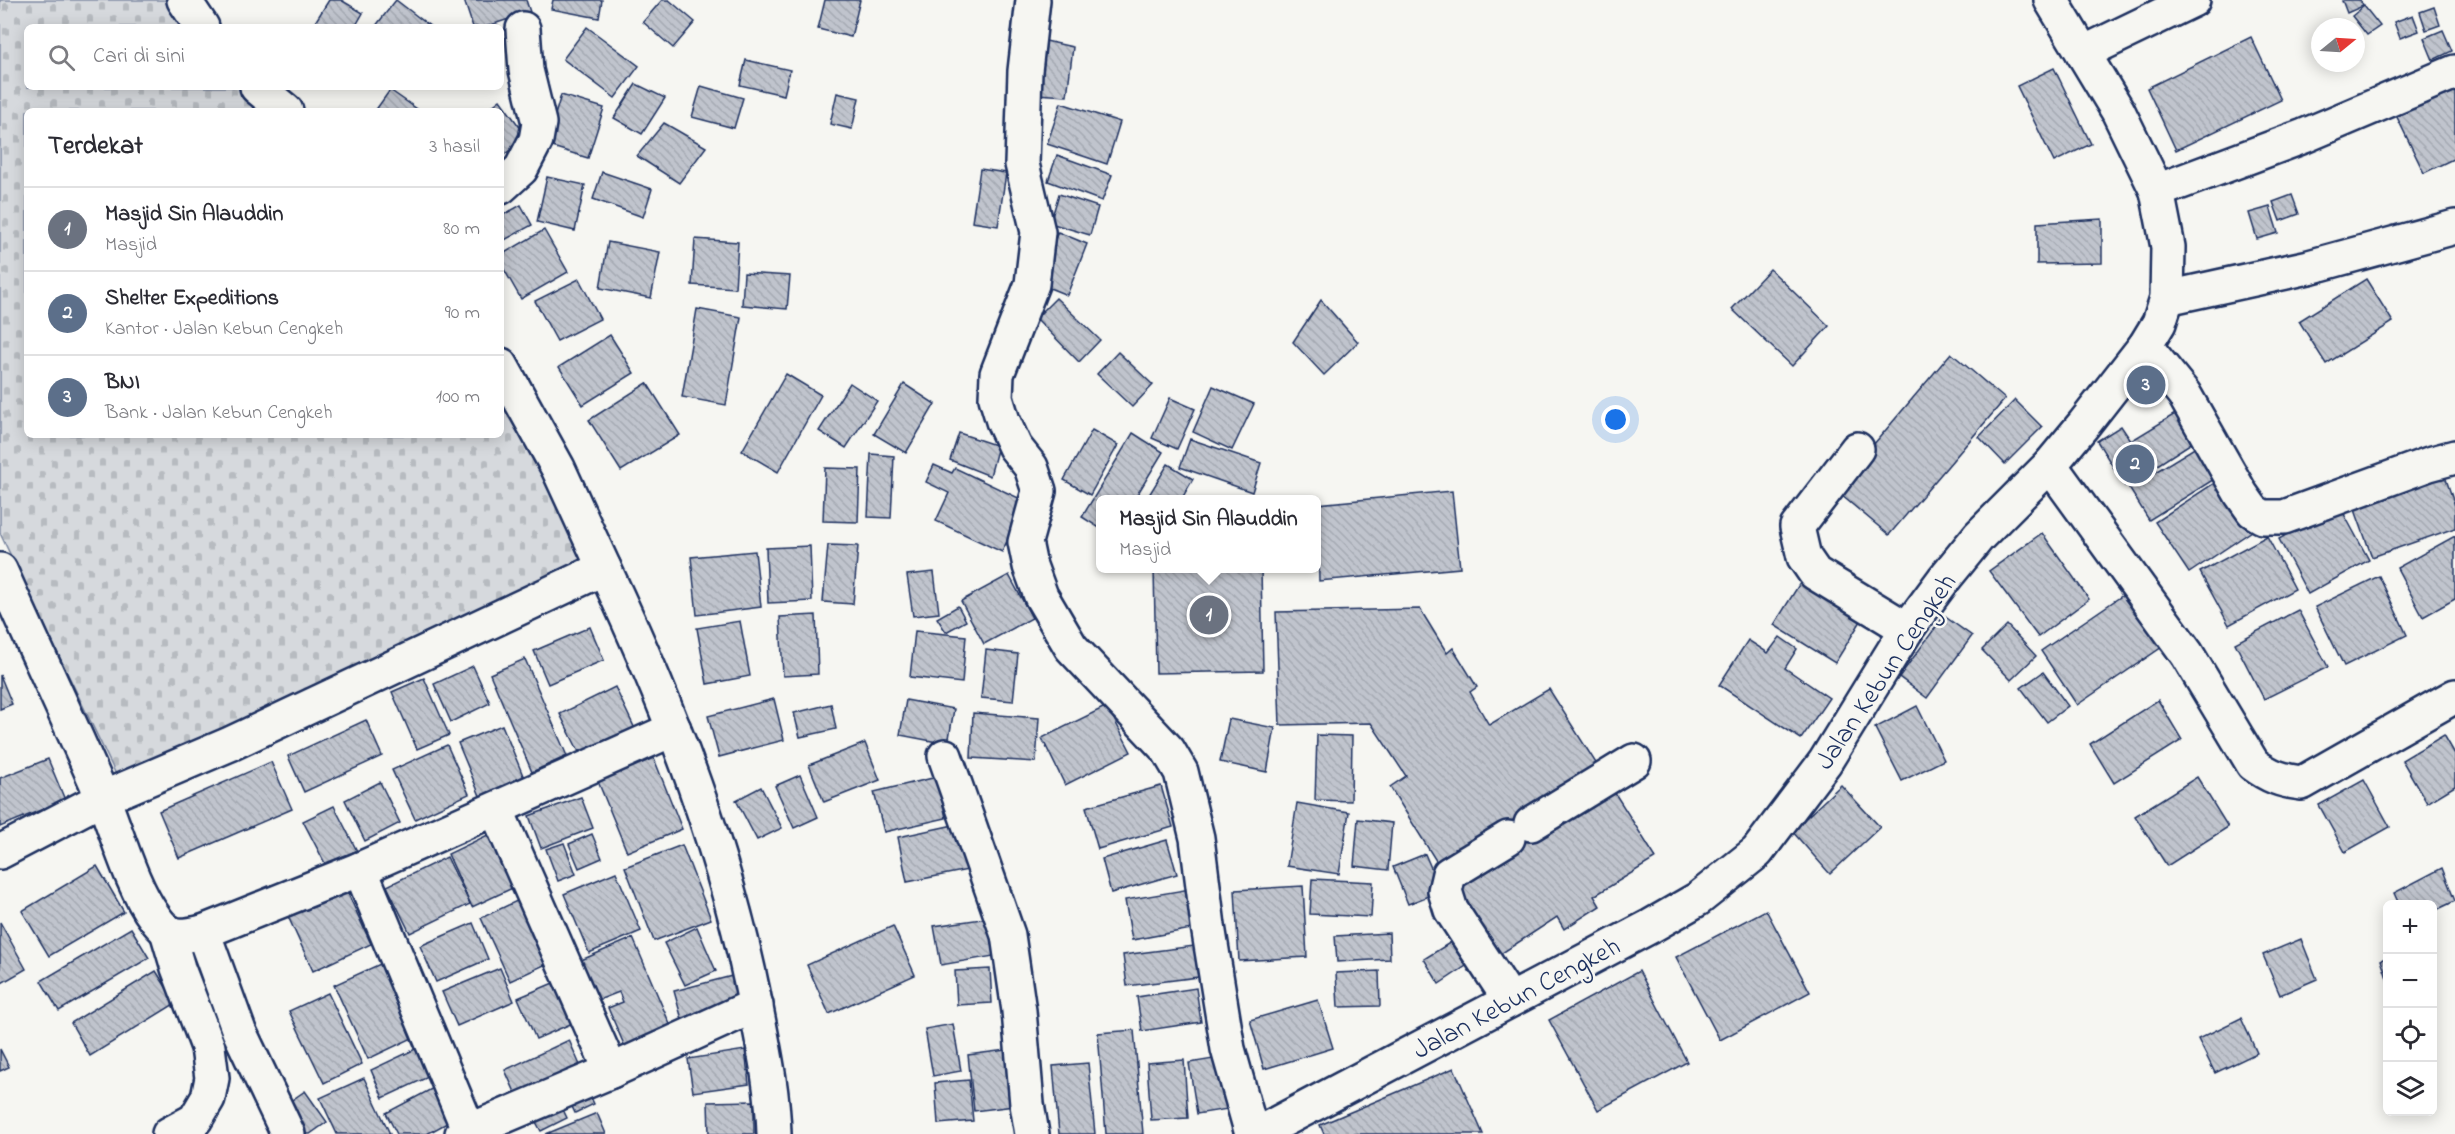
<!DOCTYPE html>
<html lang="id">
<meta charset="utf-8">
<style>
:root{--surface:#fff;--page:#f2f2f3;--text:#2b2b33;--muted:#7c7c81;--line:#e1e1e2;--accent:#db2777}
body{margin:0;font-family:"Indie Flower",sans-serif;background:var(--page);color:var(--text)}
.controls{position:absolute;right:18px;bottom:18px;display:grid;overflow:hidden;border-radius:9px;box-shadow:0 3px 15px #0003}
.controls button{width:54px;height:54px;display:grid;place-items:center;padding:0;border:0;border-bottom:2px solid var(--line);background:var(--surface);color:var(--text);font:30px sans-serif}
.compass{position:absolute;left:2311px;top:18px;width:54px;height:54px;border-radius:50%;background:var(--surface);box-shadow:0 3px 15px #0003;rotate:72deg}
.you{position:absolute;left:1616px;top:420px;width:21px;height:21px;margin:-15px;border:4px solid #fff;border-radius:50%;background:#1a73e8;box-shadow:0 0 0 9px #1a73e833}
.badge{display:grid;place-items:center;width:39px;height:39px;border-radius:50%;background:var(--accent);color:#fff;font-size:20px;font-weight:700}
.pin{position:absolute;translate:-50% -50%;border:3px solid #fff;box-shadow:0 2px 6px #0006}
.popup{position:absolute;left:1096px;top:495px;width:225px;height:78px;box-sizing:border-box;display:grid;place-content:center;border-radius:9px;background:var(--surface);filter:drop-shadow(0 2px 4px #0005);font-size:20px;white-space:nowrap;color:var(--muted)}
.popup b{font-size:22px;color:var(--text)}
.popup::after{content:'';position:absolute;left:50%;top:100%;margin-left:-12px;border:12px solid transparent;border-top-color:var(--surface)}
.list{margin:0;padding:0;list-style:none}
h2{display:flex;justify-content:space-between;align-items:center;height:78px;margin:0;padding:0 24px;font-size:26px}
h2 small{font-size:20px;font-weight:400;color:var(--muted)}
.list li{display:grid;grid-template-columns:39px 1fr auto;gap:18px;align-items:center;box-sizing:border-box;height:84px;padding:0 24px;border-top:2px solid var(--line)}
.list b{display:block;font-size:22px;white-space:nowrap}
.list p{margin:0;font-size:20px;white-space:nowrap;color:var(--muted)}
.list em{font-size:20px;font-style:normal;color:var(--muted)}
.icon{flex:none;width:33px;height:33px;fill:none;stroke:currentColor;stroke-width:2;stroke-linecap:round;stroke-linejoin:round}
.map{position:relative;flex:none;width:2455px;height:1134px;overflow:hidden}
.search{position:absolute;background:var(--surface);box-shadow:0 3px 15px #0003;left:24px;top:24px;width:480px;height:66px;display:flex;align-items:center;gap:15px;box-sizing:border-box;padding:0 21px;border-radius:9px;color:var(--muted);font-size:22px}
.panel{position:absolute;background:var(--surface);box-shadow:0 3px 15px #0003;left:24px;top:108px;width:480px;height:330px;border-radius:9px}
.map>svg:first-child{display:block}
.cemetery{fill:url(#cemetery-stones);stroke:#78849e;stroke-width:1.5}
.building{fill:url(#building-back-hatch);stroke:#1b2f5e;stroke-width:1.5}
.lines{fill:none;stroke-linecap:round;stroke-linejoin:round}
.minor-casing{stroke:#1b2f5e;stroke-width:38}
.minor{stroke:#f6f6f2;stroke-width:33}
.labels{text-anchor:middle;stroke-width:5;stroke-linejoin:round;paint-order:stroke}
.street-label{font-size:27px;fill:#1b2f5e;stroke:#f6f6f2}
</style>
<div class="map">
<svg width="2455" height="1134" viewBox="0 0 2455 1134">
<defs>
<pattern id="cemetery-stones" width="16" height="16" patternUnits="userSpaceOnUse" patternTransform="scale(1.5)"><rect width="16" height="16" fill="#d6d9dd"/><path d="M2 7V4a2 2 0 0 1 4 0v3zM10 15v-3a2 2 0 0 1 4 0v3z" fill="#b7bbc0"/></pattern>
<pattern id="building-back-hatch" width="6" height="6" patternUnits="userSpaceOnUse" patternTransform="scale(1.5)"><rect width="6" height="6" fill="#c0c4cd"/><path d="M-1 5l2 2M0 0l6 6M5-1l2 2" fill="none" stroke="#a4a9b2"/></pattern>
</defs>
<rect width="100%" height="100%" fill="#f6f6f2"/>
<filter id="ink" filterUnits="userSpaceOnUse"><feTurbulence type="fractalNoise" baseFrequency=".0167" numOctaves="2"/><feDisplacementMap in="SourceGraphic" scale="12" xChannelSelector="R" yChannelSelector="G"/><feConvolveMatrix kernelMatrix="1 2 1 2 8 2 1 2 1" color-interpolation-filters="sRGB"/></filter>
<g filter="url(#ink)">
<path class="cemetery" d="M0 0H191L212 27H27V87H266L278 97 305 111H27V435H501V344L545 412 618 557 123 789 0 533Z"/>
<g class="building">
<path d="M329 0H341L363 13 355 27H312Z"/>
<path d="M396 0 431 27H375Z"/>
<path d="M464 0H526L530 12 485 27H473Z"/>
<path d="M553 0H602L599 18 551 9Z"/>
<path d="M662 0H669L695 22 673 48 643 22Z"/>
<path d="M825 0H860L851 37 818 29Z"/>
<path d="M2342 0H2360L2363 6 2347 13Z"/>
<path d="M2364 6 2380 26 2367 35 2352 16Z"/>
<path d="M2434 7 2440 25 2426 30 2420 12Z"/>
<path d="M2413 15 2419 31 2400 38 2394 22Z"/>
<path d="M587 27 639 66 615 98 563 59Z"/>
<path d="M2443 30 2452 51 2433 60 2424 38Z"/>
<path d="M2251 37 2281 100 2176 150 2147 88Z"/>
<path d="M1037 39 1073 47 1067 96 1036 94Z"/>
<path d="M746 60 790 70 784 95 740 85Z"/>
<path d="M2054 68 2091 144 2054 162 2017 86Z"/>
<path d="M636 84 665 98 642 134 614 118Z"/>
<path d="M701 86 743 98 734 128 692 117Z"/>
<path d="M2455 87V158L2424 173 2396 115Z"/>
<path d="M390 90 420 111H375Z"/>
<path d="M837 93 859 98 852 129 830 124Z"/>
<path d="M561 95 604 108 588 158 546 145Z"/>
<path d="M500 100 527 137 501 157V111H486Z"/>
<path d="M1061 103 1120 122 1107 164 1047 144Z"/>
<path d="M664 123 706 147 679 183 637 156Z"/>
<path d="M1057 155 1112 175 1102 201 1048 181Z"/>
<path d="M980 169 1006 173 998 226 972 222Z"/>
<path d="M602 172 652 189 643 217 593 199Z"/>
<path d="M547 177 585 185 575 231 537 222Z"/>
<path d="M1059 194 1098 207 1090 235 1050 223Z"/>
<path d="M2292 195 2299 214 2280 221 2273 202Z"/>
<path d="M521 205 532 225 501 242V216Z"/>
<path d="M2270 207 2278 233 2257 239 2249 213Z"/>
<path d="M2102 219V263L2037 264V223Z"/>
<path d="M544 230 568 272 521 299 501 264V255Z"/>
<path d="M1058 232 1087 244 1067 295 1037 283Z"/>
<path d="M695 239 738 242 735 288 692 285Z"/>
<path d="M608 242 660 252 651 298 600 288Z"/>
<path d="M1770 269 1829 326 1792 366 1732 309Z"/>
<path d="M744 273 790 276 787 309 742 305Z"/>
<path d="M579 279 600 319 557 341 535 301Z"/>
<path d="M2366 279 2393 322 2326 364 2299 321Z"/>
<path d="M1056 298 1100 340 1079 362 1036 318Z"/>
<path d="M1321 300 1358 342 1324 375 1293 342Z"/>
<path d="M697 309 741 317 726 405 682 397Z"/>
<path d="M610 335 634 373 583 405 559 367Z"/>
<path d="M1118 352 1153 385 1132 407 1097 374Z"/>
<path d="M1951 353 2005 399 1889 535 1835 490Z"/>
<path d="M2146 367 2164 389 2147 403 2128 381Z"/>
<path d="M786 374 821 395 778 472 742 451Z"/>
<path d="M647 383 680 435 621 471 589 420Z"/>
<path d="M850 383 877 401 846 448 819 431Z"/>
<path d="M904 384 935 404 906 453 874 434Z"/>
<path d="M1213 386 1254 404 1232 450 1193 432Z"/>
<path d="M1170 398 1195 409 1177 449 1152 438Z"/>
<path d="M2015 400 2042 427 2005 464 1979 437Z"/>
<path d="M2175 414 2193 442 2125 486 2097 441 2121 426 2131 441Z"/>
<path d="M1092 430 1118 445 1090 495 1064 480Z"/>
<path d="M959 433 998 446 990 476 950 460Z"/>
<path d="M1133 433 1163 452 1134 500H1101V529L1082 517Z"/>
<path d="M1190 439 1261 463 1252 492 1180 467Z"/>
<path d="M2196 447 2216 478 2149 520 2129 488Z"/>
<path d="M871 454 894 456 891 518 868 517Z"/>
<path d="M1168 464 1193 479 1181 500H1156L1149 495Z"/>
<path d="M934 465 952 473 955 468 1025 501 1002 552 936 521 949 493 926 482Z"/>
<path d="M825 468 860 469 858 522 823 521Z"/>
<path d="M2225 476 2258 527 2189 573 2155 522Z"/>
<path d="M2445 476 2455 506V528L2372 557 2354 507Z"/>
<path d="M1452 491 1460 568 1319 581 1317 504Z"/>
<path d="M2339 505 2369 560 2308 594 2279 539Z"/>
<path d="M2042 533 2089 599 2038 637 1989 571Z"/>
<path d="M2267 536 2295 589 2229 625 2200 572Z"/>
<path d="M2455 536V599L2423 617 2397 568Z"/>
<path d="M828 545 858 546 853 604 823 602Z"/>
<path d="M810 546 812 601 768 603 766 548Z"/>
<path d="M755 551 761 607 697 615 691 557Z"/>
<path d="M1154 568H1261L1263 671 1156 673Z"/>
<path d="M934 572 939 613 913 616 907 575Z"/>
<path d="M1009 575 1032 618 984 644 961 601Z"/>
<path d="M2379 576 2407 635 2344 666 2315 607Z"/>
<path d="M1800 583 1861 621 1835 663 1774 625Z"/>
<path d="M2126 593 2162 647 2077 705 2041 651Z"/>
<path d="M958 606 966 621 946 632 937 618Z"/>
<path d="M1420 609 1447 653 1453 648 1477 687 1470 692 1489 725 1549 689 1656 858 1594 896 1600 906 1564 929 1557 917 1496 957 1390 787 1406 776 1371 723 1280 725 1276 612Z"/>
<path d="M2298 610 2328 667 2264 699 2235 643Z"/>
<path d="M816 615 818 674 783 676 780 617Z"/>
<path d="M1944 616 1972 636 1927 698 1899 677Z"/>
<path d="M740 621 750 676 707 684 697 628Z"/>
<path d="M2007 625 2036 656 2011 680 1982 650Z"/>
<path d="M590 627 604 660 548 684 534 651Z"/>
<path d="M915 631 966 636 962 683 910 677Z"/>
<path d="M1780 637 1797 649 1785 668 1829 698 1801 739 1719 685 1748 640 1768 653Z"/>
<path d="M986 650 1018 654 1013 701 981 698Z"/>
<path d="M525 659 567 756 532 772 490 674Z"/>
<path d="M473 666 490 703 451 722 434 684Z"/>
<path d="M2043 672 2068 706 2047 722 2021 688Z"/>
<path d="M0 675 12 704 0 709Z"/>
<path d="M424 678 449 735 417 749 392 692Z"/>
<path d="M615 687 635 729 581 756 560 714Z"/>
<path d="M774 699 784 740 719 757 708 716Z"/>
<path d="M906 700 954 709 948 744 900 735Z"/>
<path d="M2158 700 2182 740 2114 783 2090 744Z"/>
<path d="M831 704 836 729 800 737 794 713Z"/>
<path d="M1107 706 1131 752 1065 785 1042 738Z"/>
<path d="M1917 706 1944 760 1902 781 1875 728Z"/>
<path d="M973 713 1039 718 1036 762 971 758Z"/>
<path d="M1229 719 1275 728 1267 772 1220 762Z"/>
<path d="M366 720 382 756 304 792 288 756Z"/>
<path d="M502 725 527 785 483 803 458 743Z"/>
<path d="M1317 735 1352 736 1351 801 1315 800Z"/>
<path d="M2444 735 2455 754V786L2427 803 2402 760Z"/>
<path d="M865 743 880 780 824 802 809 765Z"/>
<path d="M447 745 469 794 415 819 392 770Z"/>
<path d="M653 756 682 829 627 852 597 779Z"/>
<path d="M48 759 65 800 0 827V778Z"/>
<path d="M271 762 292 809 179 858 159 811Z"/>
<path d="M800 775 818 817 794 828 775 786Z"/>
<path d="M937 777 946 818 884 832 874 792Z"/>
<path d="M2197 777 2228 827 2167 866 2135 816Z"/>
<path d="M2364 780 2390 827 2345 852 2319 805Z"/>
<path d="M380 782 400 823 365 841 345 800Z"/>
<path d="M1841 785 1880 827 1830 874 1792 831Z"/>
<path d="M1161 786 1173 827 1098 849 1086 807Z"/>
<path d="M761 787 782 828 757 840 736 800Z"/>
<path d="M581 797 593 828 541 848 529 816Z"/>
<path d="M1297 803 1349 812 1339 874 1287 866Z"/>
<path d="M334 806 359 855 329 871 303 821Z"/>
<path d="M1358 819 1392 823 1388 870 1354 866Z"/>
<path d="M963 823 973 869 907 882 898 837Z"/>
<path d="M494 832 519 885 472 907 448 854Z"/>
<path d="M592 834 602 858 579 868 569 844Z"/>
<path d="M1167 840 1177 874 1111 893 1102 859Z"/>
<path d="M564 843 576 874 558 881 546 849Z"/>
<path d="M682 845 711 919 654 941 625 867Z"/>
<path d="M1425 854 1441 891 1408 904 1393 867Z"/>
<path d="M447 857 470 904 410 933 387 886Z"/>
<path d="M97 866 124 912 49 956 22 911Z"/>
<path d="M2442 868 2455 901 2432 912V904H2399L2394 893Z"/>
<path d="M616 872 641 931 589 953 564 894Z"/>
<path d="M1312 879 1373 882 1371 917 1310 914Z"/>
<path d="M1303 886 1307 957 1239 961 1235 890Z"/>
<path d="M345 887 371 944 313 971 287 914Z"/>
<path d="M1190 889 1197 928 1132 940 1125 900Z"/>
<path d="M523 898 553 961 510 981 481 918Z"/>
<path d="M1766 910 1810 992 1720 1040 1676 957Z"/>
<path d="M988 918 994 956 941 965 934 926Z"/>
<path d="M0 922 26 969 0 984Z"/>
<path d="M473 923 488 959 436 982 420 946Z"/>
<path d="M893 926 915 975 829 1014 807 965Z"/>
<path d="M697 927 716 971 685 985 664 943Z"/>
<path d="M131 928 149 958 59 1011 41 981Z"/>
<path d="M1389 933 1390 959 1337 962 1335 936Z"/>
<path d="M633 938 672 1029 626 1049 608 1008 623 1002 619 992 596 1001 579 961Z"/>
<path d="M2301 939 2317 979 2280 995 2263 955Z"/>
<path d="M1451 942 1466 966 1439 984 1424 959Z"/>
<path d="M1194 946 1198 977 1127 986 1123 955Z"/>
<path d="M2388 957V981L2381 960Z"/>
<path d="M389 960 423 1033 368 1059 334 985Z"/>
<path d="M500 968 514 1001 457 1026 442 992Z"/>
<path d="M990 969 992 1003 957 1005 955 971Z"/>
<path d="M156 971 176 1003 90 1056 71 1023Z"/>
<path d="M1379 971 1380 1006 1338 1007 1336 973Z"/>
<path d="M1639 971 1687 1062 1598 1110 1549 1020Z"/>
<path d="M732 976 740 1007 683 1023 674 991Z"/>
<path d="M565 978 582 1019 536 1039 518 998Z"/>
<path d="M1196 988 1201 1022 1142 1031 1137 997Z"/>
<path d="M328 993 362 1064 324 1083 289 1011Z"/>
<path d="M1318 1000 1333 1048 1264 1069 1250 1020Z"/>
<path d="M2241 1018 2257 1053 2215 1073 2198 1039Z"/>
<path d="M953 1024 961 1071 933 1076 925 1029Z"/>
<path d="M1134 1030 1143 1134H1106L1098 1033Z"/>
<path d="M569 1040 583 1072 519 1101 505 1070Z"/>
<path d="M426 1044 439 1072 383 1098 371 1070Z"/>
<path d="M0 1049 9 1067 0 1071Z"/>
<path d="M745 1050 749 1084 693 1092 688 1059Z"/>
<path d="M1006 1050 1014 1106 974 1111 968 1055Z"/>
<path d="M1225 1057 1234 1108 1197 1114 1189 1063Z"/>
<path d="M1184 1060 1188 1118 1151 1120 1147 1063Z"/>
<path d="M1088 1063 1095 1134H1059L1053 1066Z"/>
<path d="M1454 1068 1483 1134H1324L1320 1125Z"/>
<path d="M364 1078 390 1134H337L320 1098Z"/>
<path d="M969 1080 973 1121 938 1124 935 1083Z"/>
<path d="M441 1084 458 1117 427 1134H397L386 1113Z"/>
<path d="M587 1089 594 1104 575 1113 568 1098Z"/>
<path d="M305 1091 327 1122 310 1134H301L282 1107Z"/>
<path d="M557 1097 567 1118 541 1131 530 1111Z"/>
<path d="M754 1101V1134H709L708 1102Z"/>
<path d="M597 1113 606 1134H546Z"/>
</g>
<g class="lines">
<g class="minor-casing">
<g id="minor">
<path d="M184 0 202 27"/>
<path d="M1033 0 1025 71 1022 164 1038 232 1032 284 997 374 996 398 1003 421 1015 447 1031 467 1039 491 1025 542 1030 566 1041 596 1071 647 1168 750 1181 772 1197 838 1208 926 1228 1049 1252 1134"/>
<path d="M2083 53 2193 0"/>
<path d="M257 87 286 111"/>
<path d="M501 187 521 169 536 140 539 123 526 70 523 29"/>
<path d="M2157 191 2304 136 2455 72"/>
<path d="M2167 298 2309 267 2455 227"/>
<path d="M2145 346 2184 394 2241 494 2253 511 2263 517H2284L2429 464 2455 457"/>
<path d="M501 365 558 468 604 568"/>
<path d="M1857 449 1797 527 1804 557 1815 573 1907 629"/>
<path d="M2050 465 2187 654 2253 764C2269 776 2282 781 2302 783L2455 696"/>
<path d="M0 570C34 646 69 720 102 796 117 832 132 888 155 918 170 939 180 937 203 932"/>
<path d="M945 756 1008 935 1019 1011 1027 1104 1032 1134"/>
<path d="M496 809 611 1071"/>
<path d="M1531 824 1634 761"/>
<path d="M1508 838 1449 874 1445 891 1451 910 1510 1000"/>
<path d="M0 852 103 798 230 744 604 568C671 710 728 858 757 1013 765 1054 773 1093 774 1134"/>
<path d="M360 869 469 1131"/>
<path d="M167 931 178 968 208 1047 212 1078 208 1098 195 1120 169 1134"/>
<path d="M288 1134 239 1031 203 932 360 869 674 729"/>
<path d="M462 1134 611 1071 756 1005"/>
<path d="M1257 1134 1651 926 1698 899 1757 852 1825 762 1907 629 1944 579 1979 536 2050 465 2084 424 2145 346 2159 323 2167 298 2168 247 2157 191 2118 111 2051 0"/>
</g>
</g>
<use href="#minor" class="minor"/>
</g>
</g>
<g class="labels">
<g class="street-label">
<text transform="translate(1885 671) rotate(-56)" y="9">Jalan Kebun Cengkeh</text>
<text transform="translate(1516 997) rotate(-28)" y="9">Jalan Kebun Cengkeh</text>
</g>
</g>
</svg>
<div class="controls">
<button>+</button>
<button>−</button>
<button><svg class="icon" aria-label="locate" viewBox="0 0 24 24"><circle cx="12" cy="12" r="6"/><path d="M12 2v4M12 18v4M2 12h4M18 12h4"/></svg></button>
<button><svg class="icon" aria-label="layers" viewBox="0 0 24 24"><path d="M12 4l9 5-9 5-9-5zM3 14l9 5 9-5"/></svg></button>
</div>
<svg class="compass" viewBox="-18 -18 36 36"><path d="M0-13l5 13h-10z" fill="#e53935"/><path d="M0 13l5-13h-10z" fill="#7c7c81"/></svg>
<div class="you"></div>
<div class="pin badge" style="left:1209px;top:615px;background:#6b7280">1</div>
<div class="popup"><b>Masjid Sin Alauddin</b>Masjid</div>
<div class="pin badge" style="left:2135px;top:464px;background:#5c6f8a">2</div>
<div class="pin badge" style="left:2146px;top:385px;background:#5c6f8a">3</div>
<div class="search"><svg class="icon" aria-label="search" viewBox="0 0 24 24"><circle cx="10" cy="10" r="6"/><path d="M15 15l6 6"/></svg>Cari di sini</div>
<section class="panel">
<h2>Terdekat<small>3 hasil</small></h2>
<ul class="list">
<li><span class="badge" style="background:#6b7280">1</span><div><b>Masjid Sin Alauddin</b><p>Masjid</p></div><em>80 m</em></li>
<li><span class="badge" style="background:#5c6f8a">2</span><div><b>Shelter Expeditions</b><p>Kantor · Jalan Kebun Cengkeh</p></div><em>90 m</em></li>
<li><span class="badge" style="background:#5c6f8a">3</span><div><b>BNI</b><p>Bank · Jalan Kebun Cengkeh</p></div><em>100 m</em></li>
</ul>
</section>
</div>
